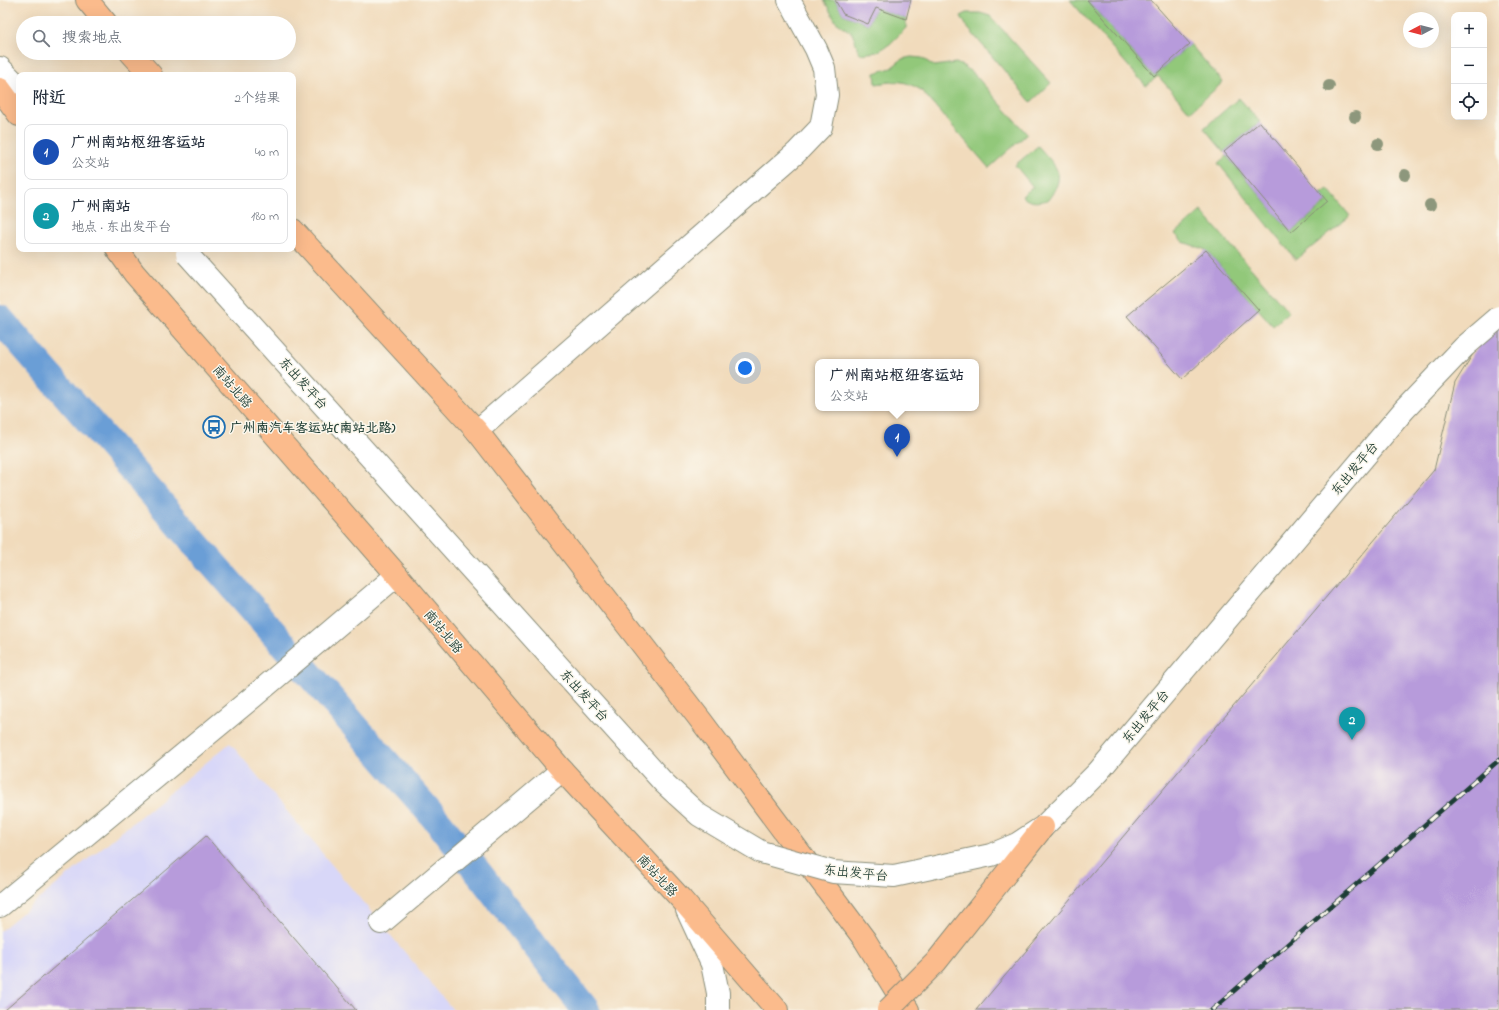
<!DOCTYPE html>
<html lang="zh">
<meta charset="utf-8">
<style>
:root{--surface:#fff;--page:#f6f6f7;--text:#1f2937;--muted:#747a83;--line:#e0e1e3;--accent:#1f6fb2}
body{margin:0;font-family:"Indie Flower","LXGW WenKai TC",sans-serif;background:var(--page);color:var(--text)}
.controls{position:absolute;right:12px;top:12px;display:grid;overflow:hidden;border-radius:8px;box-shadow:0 4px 16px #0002}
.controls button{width:36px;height:36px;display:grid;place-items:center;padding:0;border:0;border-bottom:1px solid var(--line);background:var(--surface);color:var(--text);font:20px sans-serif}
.compass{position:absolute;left:1403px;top:12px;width:36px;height:36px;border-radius:50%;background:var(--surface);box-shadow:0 4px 16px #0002;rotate:263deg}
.you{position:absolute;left:745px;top:368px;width:14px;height:14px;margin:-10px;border:3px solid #fff;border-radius:50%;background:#1a73e8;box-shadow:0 0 0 6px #1a73e833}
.badge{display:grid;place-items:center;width:26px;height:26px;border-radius:50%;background:var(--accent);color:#fff;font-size:13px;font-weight:700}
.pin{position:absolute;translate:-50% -33px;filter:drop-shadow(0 1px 2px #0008)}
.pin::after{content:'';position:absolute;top:21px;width:14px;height:12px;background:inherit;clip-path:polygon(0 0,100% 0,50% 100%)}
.popup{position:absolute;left:815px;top:359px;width:164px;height:52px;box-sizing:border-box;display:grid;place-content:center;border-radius:8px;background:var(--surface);filter:drop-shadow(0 1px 3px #0005);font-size:13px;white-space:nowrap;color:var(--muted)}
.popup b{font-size:15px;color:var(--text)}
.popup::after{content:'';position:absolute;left:50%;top:100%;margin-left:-8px;border:8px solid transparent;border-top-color:var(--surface)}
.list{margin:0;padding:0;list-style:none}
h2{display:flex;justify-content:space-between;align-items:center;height:52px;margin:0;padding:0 16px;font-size:17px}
h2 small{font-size:13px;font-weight:400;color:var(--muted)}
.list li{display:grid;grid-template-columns:26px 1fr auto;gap:12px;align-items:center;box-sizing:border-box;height:56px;margin:0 8px 8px;padding:0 8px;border:1px solid var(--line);border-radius:8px}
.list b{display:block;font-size:15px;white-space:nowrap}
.list p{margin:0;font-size:13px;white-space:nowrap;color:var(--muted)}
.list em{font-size:13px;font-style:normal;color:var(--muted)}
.icon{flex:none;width:22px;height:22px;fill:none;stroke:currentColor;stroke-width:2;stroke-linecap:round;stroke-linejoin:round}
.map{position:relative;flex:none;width:1499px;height:1010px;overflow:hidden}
.search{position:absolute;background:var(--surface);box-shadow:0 4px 16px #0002;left:16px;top:16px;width:280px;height:44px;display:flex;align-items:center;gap:10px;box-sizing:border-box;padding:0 14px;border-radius:22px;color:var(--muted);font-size:15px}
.panel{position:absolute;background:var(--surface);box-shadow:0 4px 16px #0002;left:16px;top:72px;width:280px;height:180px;border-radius:8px}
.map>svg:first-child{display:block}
.built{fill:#d8d7f8}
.green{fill:#92c87a;stroke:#588257}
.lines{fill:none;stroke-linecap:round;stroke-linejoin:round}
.canal{stroke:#6b9ed6;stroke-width:28}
.building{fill:#b79bdb}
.minor-casing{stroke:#888c78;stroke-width:24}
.major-casing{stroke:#888c78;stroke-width:24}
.minor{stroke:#fff;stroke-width:22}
.major{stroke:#fbbb8c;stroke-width:22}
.rail-casing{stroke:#1f3d34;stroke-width:4.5}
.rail{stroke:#fbf7ec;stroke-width:3;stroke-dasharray:9;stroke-linecap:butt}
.minor-bridge-casing{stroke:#888c78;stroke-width:24;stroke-linecap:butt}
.highway-bridge-casing{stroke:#888c78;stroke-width:24;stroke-linecap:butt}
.minor-bridge{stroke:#fff;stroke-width:22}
.highway-bridge{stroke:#fbbb8c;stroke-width:22}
.tree{fill:#8d977b}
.labels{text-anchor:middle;stroke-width:3;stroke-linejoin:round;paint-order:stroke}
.street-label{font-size:13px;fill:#1f3d34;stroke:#fbf7ec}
.poi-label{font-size:13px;font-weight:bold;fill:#1f3d34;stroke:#fbf7ec;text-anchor:start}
</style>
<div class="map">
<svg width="1499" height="1010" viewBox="0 0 1499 1010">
<rect width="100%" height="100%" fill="#fbf7ec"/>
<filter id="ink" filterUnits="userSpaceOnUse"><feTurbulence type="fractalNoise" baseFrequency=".025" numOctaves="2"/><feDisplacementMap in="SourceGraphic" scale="8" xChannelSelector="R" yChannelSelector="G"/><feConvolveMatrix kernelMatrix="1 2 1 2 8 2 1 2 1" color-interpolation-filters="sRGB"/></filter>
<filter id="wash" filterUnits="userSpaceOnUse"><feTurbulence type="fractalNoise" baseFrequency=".012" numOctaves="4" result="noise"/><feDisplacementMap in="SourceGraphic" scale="16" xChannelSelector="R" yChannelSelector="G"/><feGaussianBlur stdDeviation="0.9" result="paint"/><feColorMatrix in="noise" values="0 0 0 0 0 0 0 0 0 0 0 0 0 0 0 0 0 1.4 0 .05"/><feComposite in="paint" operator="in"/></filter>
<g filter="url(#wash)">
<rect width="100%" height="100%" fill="#f1dbbc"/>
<path class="built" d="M230 743 453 1010H0V931Z"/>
<g class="green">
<path d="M824 0H835L843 14 868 24 876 8 906 19V28L890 44 877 52 860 54 852 33 836 22Z"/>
<path d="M1070 0H1087L1154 76 1190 44 1223 82 1190 112 1158 76 1146 86Z"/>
<path d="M967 13H980L990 16 1051 83 1031 102 967 27 961 16Z"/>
<path d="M911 57 922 58 934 66 956 63 965 67 975 75 1027 134 989 168 921 90C902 79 897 81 876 84L875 73 891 68 902 59Z"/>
<path d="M1239 98 1260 122 1224 152 1204 128Z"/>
<path d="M1038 146C1056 167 1068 174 1048 200 1039 202 1030 204 1022 196L1033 187 1015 165Z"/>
<path d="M1227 156 1291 232 1327 202 1321 194 1328 189 1350 216 1296 260 1218 163Z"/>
<path d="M1201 211 1289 312 1273 326 1206 250 1183 242 1175 234Z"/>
</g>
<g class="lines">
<path class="canal" d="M0 319 440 824 586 1010"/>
</g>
<g id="blocks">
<g class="building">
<path d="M835 0H911L906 19 876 8 868 24 843 14Z"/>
<path d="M1087 0H1151L1190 44 1154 76Z"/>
<path d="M1260 122 1327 201 1291 232 1224 152Z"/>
<path d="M1206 250 1259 310 1182 379 1127 316Z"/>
<path d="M1499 312V1010H976L1434 470 1455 383Z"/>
<path d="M206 836 356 1010H5Z"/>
</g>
</g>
</g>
<g filter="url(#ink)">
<use href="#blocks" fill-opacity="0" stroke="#888c78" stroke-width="1"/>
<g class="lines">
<g class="minor-casing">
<g id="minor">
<path d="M0 68 19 87"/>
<path d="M477 431 796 153 821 127 827 95 824 68 816 49 789 0"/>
<path d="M0 906 253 697 397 575"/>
<path d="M687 910 712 964 718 993V1010"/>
<path d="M381 923 562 770"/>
</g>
</g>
<g class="major-casing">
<g id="major">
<path d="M87 0 106 23"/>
<path d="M131 53 151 75"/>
<path d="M0 89 19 115"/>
<path d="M293 230 477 431 702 722 865 940 908 1010"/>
<path d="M117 249 134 273 397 575 562 770 682 900 777 1010"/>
</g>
</g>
<use href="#minor" class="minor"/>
<use href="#major" class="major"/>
<g class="rail-casing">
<path id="rail" d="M1212 1010 1499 760"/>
</g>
<use href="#rail" class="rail"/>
<g class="minor-bridge-casing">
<path id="minor-bridge" d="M187 254 664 783 699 815 761 852 833 872 894 876 991 855 1017 844 1043 827 1098 772 1404 410 1464 347 1499 317"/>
</g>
<g class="highway-bridge-casing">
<path id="highway-bridge" d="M888 1010 936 962 1043 827"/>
</g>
<use href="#minor-bridge" class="minor-bridge"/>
<use href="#highway-bridge" class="highway-bridge"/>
</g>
<g class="tree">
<circle cx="1329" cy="86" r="6"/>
<circle cx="1355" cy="117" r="6"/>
<circle cx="1378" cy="144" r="6"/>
<circle cx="1405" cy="175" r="6"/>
<circle cx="1430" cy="205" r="6"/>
</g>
</g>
<defs>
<g id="bus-ring" transform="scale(1.15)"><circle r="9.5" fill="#fbf7ec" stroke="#1f6fb2" stroke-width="1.5"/><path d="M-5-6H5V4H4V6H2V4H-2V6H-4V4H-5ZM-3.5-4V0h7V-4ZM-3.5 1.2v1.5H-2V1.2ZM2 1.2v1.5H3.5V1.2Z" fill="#1f6fb2"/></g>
</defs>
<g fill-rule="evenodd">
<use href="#bus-ring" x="214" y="427"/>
</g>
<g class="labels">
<g class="street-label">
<text transform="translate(304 383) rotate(48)" y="5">东出发平台</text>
<text transform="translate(233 386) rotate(49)" y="5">南站北路</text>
<text transform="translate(1354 468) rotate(-50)" y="5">东出发平台</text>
<text transform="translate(444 631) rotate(50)" y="5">南站北路</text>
<text transform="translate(585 695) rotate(48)" y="5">东出发平台</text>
<text transform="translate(1145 716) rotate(-50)" y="5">东出发平台</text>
<text transform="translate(856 872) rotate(6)" y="5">东出发平台</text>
<text transform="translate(658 875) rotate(47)" y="5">南站北路</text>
</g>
<g class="poi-label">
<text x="230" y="432">广州南汽车客运站(南站北路)</text>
</g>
</g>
</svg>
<div class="controls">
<button>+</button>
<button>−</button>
<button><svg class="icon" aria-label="locate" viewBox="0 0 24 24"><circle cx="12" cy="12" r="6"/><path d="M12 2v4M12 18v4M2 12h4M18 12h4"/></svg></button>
</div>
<svg class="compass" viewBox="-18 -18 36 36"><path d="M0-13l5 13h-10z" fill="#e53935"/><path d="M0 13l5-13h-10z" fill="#747a83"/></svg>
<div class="you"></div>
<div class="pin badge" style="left:897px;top:457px;background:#1a4fb4">1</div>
<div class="popup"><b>广州南站枢纽客运站</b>公交站</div>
<div class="pin badge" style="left:1352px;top:740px;background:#0f9aa8">2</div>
<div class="search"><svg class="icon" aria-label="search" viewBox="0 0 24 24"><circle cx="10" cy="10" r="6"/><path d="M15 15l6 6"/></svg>搜索地点</div>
<section class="panel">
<h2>附近<small>2个结果</small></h2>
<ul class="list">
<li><span class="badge" style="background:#1a4fb4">1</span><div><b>广州南站枢纽客运站</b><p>公交站</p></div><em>40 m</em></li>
<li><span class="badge" style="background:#0f9aa8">2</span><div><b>广州南站</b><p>地点 · 东出发平台</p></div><em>180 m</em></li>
</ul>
</section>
</div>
